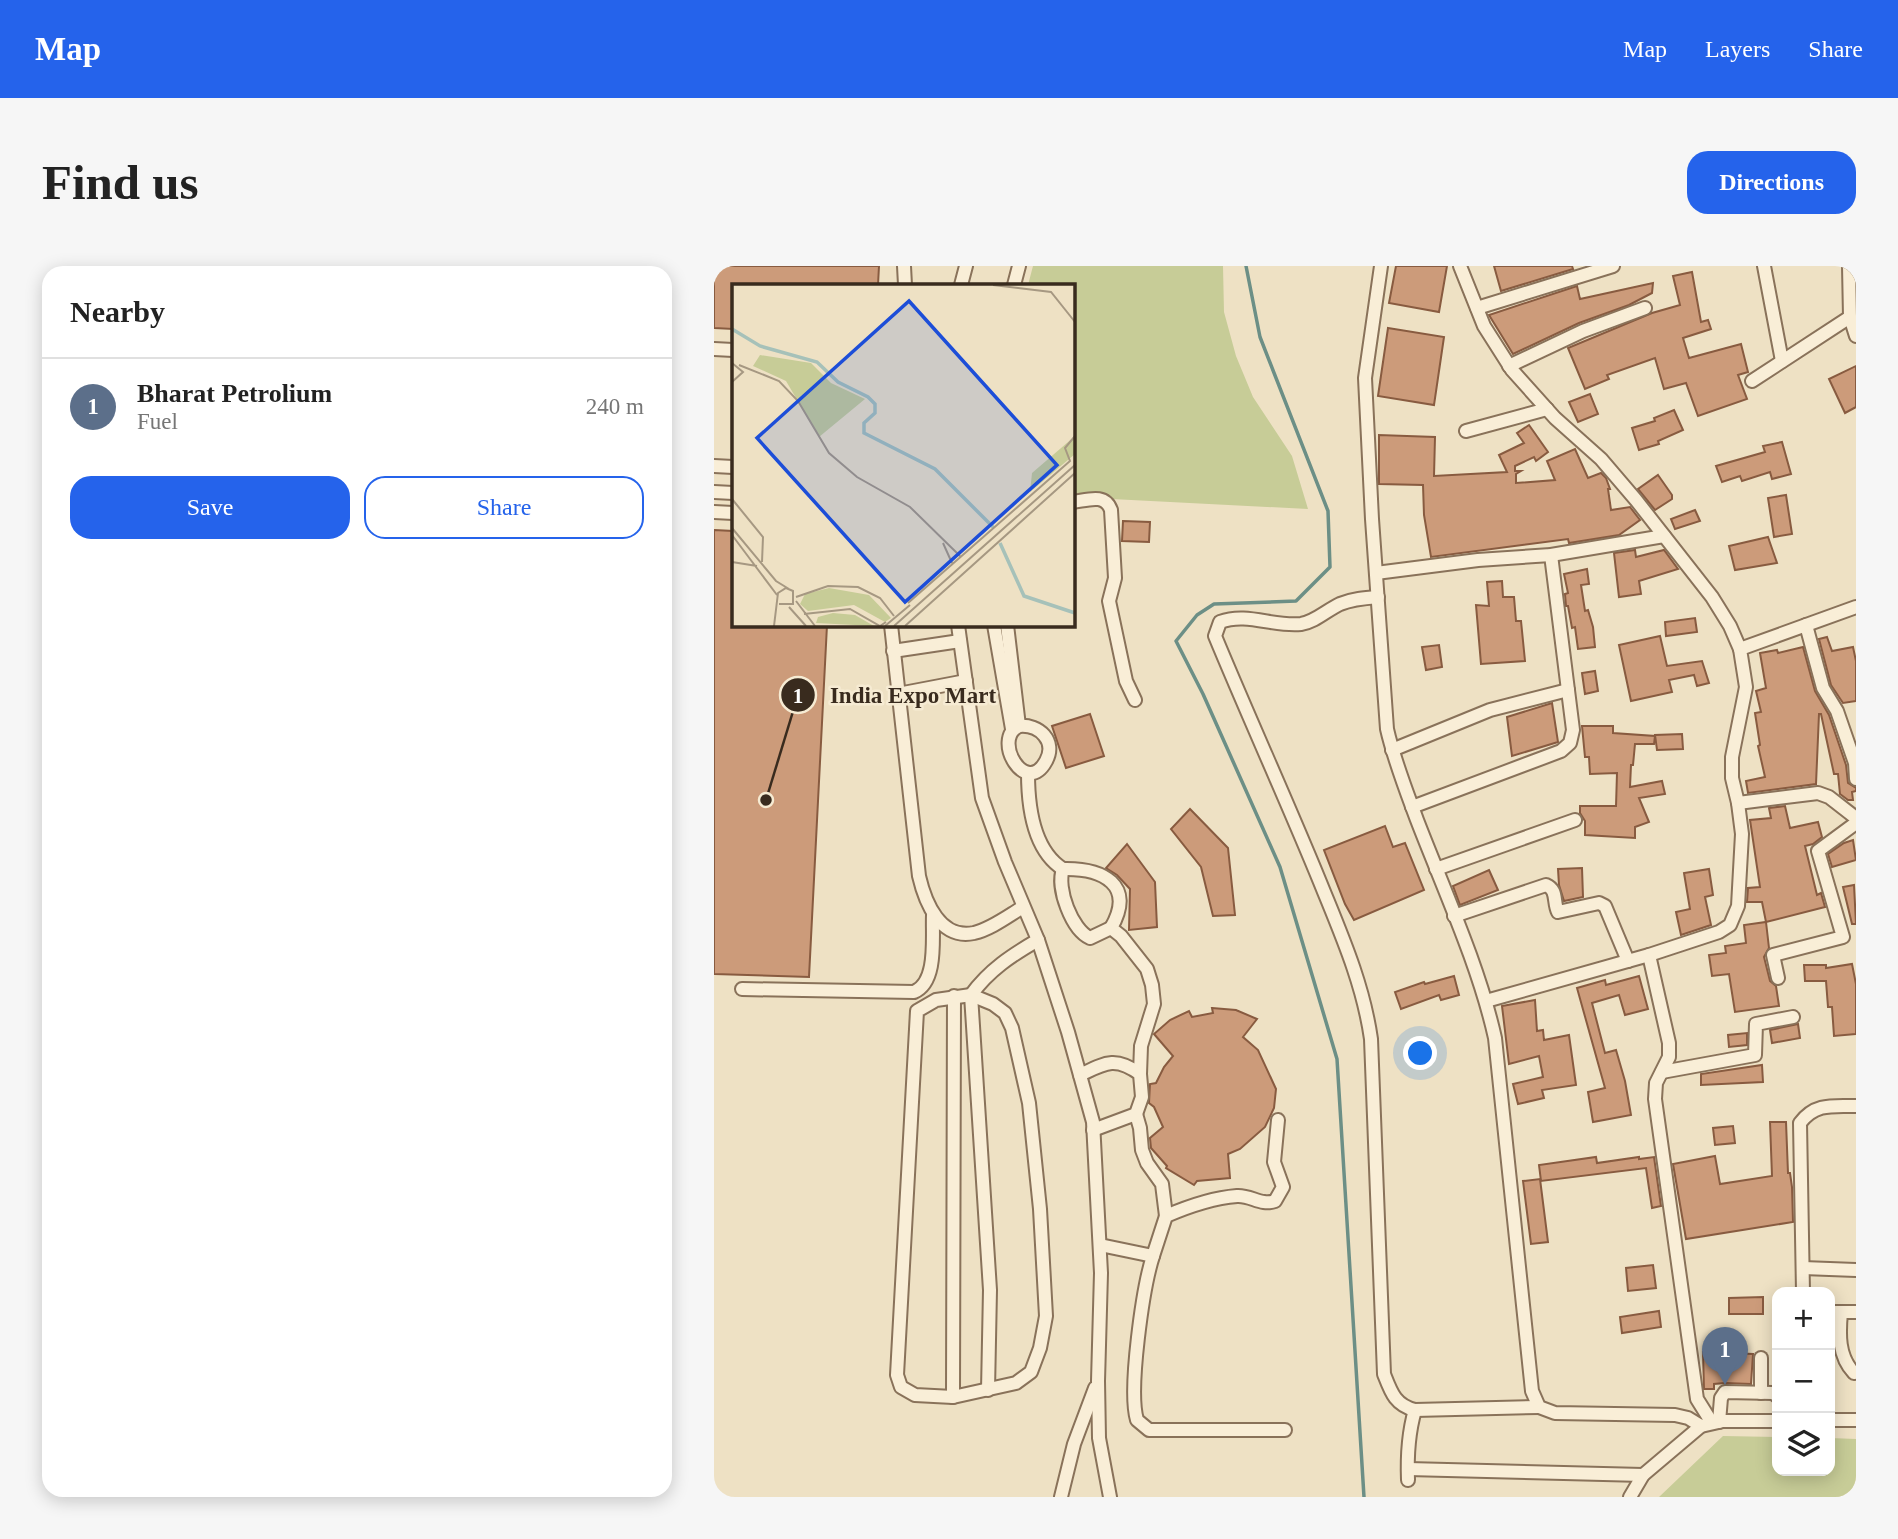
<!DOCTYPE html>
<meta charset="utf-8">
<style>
:root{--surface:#fff;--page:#f6f6f6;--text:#222;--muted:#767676;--line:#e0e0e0;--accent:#2563eb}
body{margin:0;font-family:Georgia,serif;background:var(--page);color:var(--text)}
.controls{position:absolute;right:21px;bottom:21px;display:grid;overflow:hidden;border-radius:14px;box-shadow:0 4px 18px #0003}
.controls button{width:63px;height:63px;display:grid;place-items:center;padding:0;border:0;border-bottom:2px solid var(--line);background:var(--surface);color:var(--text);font:35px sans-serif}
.you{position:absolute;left:707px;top:788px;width:24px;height:24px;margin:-18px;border:5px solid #fff;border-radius:50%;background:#1a73e8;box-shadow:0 0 0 10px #1a73e833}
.badge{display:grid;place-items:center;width:46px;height:46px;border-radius:50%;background:var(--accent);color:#fff;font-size:23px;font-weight:700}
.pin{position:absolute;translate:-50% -58px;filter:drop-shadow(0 2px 4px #0008)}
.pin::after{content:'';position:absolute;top:37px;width:24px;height:21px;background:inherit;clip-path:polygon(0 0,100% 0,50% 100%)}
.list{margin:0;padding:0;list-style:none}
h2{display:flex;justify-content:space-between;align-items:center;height:91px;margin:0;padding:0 28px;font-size:30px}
h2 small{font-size:23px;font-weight:400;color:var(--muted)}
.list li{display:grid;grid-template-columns:46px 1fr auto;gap:21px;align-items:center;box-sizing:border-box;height:98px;padding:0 28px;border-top:2px solid var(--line)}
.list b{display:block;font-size:26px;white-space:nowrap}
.list p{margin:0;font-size:23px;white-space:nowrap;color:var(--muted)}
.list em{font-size:23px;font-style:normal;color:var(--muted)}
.actions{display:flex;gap:14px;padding:21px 28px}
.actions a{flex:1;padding:16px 0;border:2px solid var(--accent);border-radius:21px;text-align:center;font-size:24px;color:var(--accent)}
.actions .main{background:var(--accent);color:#fff}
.icon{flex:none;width:38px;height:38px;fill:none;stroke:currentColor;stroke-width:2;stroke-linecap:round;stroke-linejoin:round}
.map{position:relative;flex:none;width:1142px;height:1231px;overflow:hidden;border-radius:21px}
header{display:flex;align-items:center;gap:42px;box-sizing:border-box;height:98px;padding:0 35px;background:var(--accent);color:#fff}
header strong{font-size:33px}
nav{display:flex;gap:38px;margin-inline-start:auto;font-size:24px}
.intro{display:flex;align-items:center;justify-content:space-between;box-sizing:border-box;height:168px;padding:0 42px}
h1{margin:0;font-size:49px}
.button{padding:18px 32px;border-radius:21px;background:var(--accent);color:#fff;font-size:24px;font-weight:700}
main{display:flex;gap:42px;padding:0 42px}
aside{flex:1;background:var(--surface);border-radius:21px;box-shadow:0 4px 18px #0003}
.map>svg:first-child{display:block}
.green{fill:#c7cc97}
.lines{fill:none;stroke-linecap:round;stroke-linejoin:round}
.stream{stroke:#6c8f86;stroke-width:3.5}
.building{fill:#cc9b7a;stroke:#885b40;stroke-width:2}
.minor-casing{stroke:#89725a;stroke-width:16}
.minor{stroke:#f9eed7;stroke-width:12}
.inset-river{fill:none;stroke:#a6c1b9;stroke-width:3.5}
.inset-road{fill:none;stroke:#a69882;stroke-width:2}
.view{fill:#1d4ed8;fill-opacity:0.15;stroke:#1d4ed8;stroke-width:3.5}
.inset-edge{fill:none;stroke:#392b1e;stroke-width:3.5}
.leader{fill:none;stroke:#392b1e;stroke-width:2.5}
.callout-dot{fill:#392b1e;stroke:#f6ebd3;stroke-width:2.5}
.mark-label{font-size:21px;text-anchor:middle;font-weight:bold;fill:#fff}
.callout-label{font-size:23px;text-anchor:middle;font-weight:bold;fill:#392b1e;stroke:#f6ebd3;stroke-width:5;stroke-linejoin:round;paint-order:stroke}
</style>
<header>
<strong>Map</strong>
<nav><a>Map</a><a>Layers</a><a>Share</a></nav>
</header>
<div class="intro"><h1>Find us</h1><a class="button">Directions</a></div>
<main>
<aside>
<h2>Nearby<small></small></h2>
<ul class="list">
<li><span class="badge" style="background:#5c6f8a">1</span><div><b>Bharat Petrolium</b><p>Fuel</p></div><em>240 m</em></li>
</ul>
<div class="actions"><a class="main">Save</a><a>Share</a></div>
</aside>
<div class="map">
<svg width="1142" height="1231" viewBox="0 0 1142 1231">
<rect width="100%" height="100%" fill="#eee1c4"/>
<g class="green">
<path d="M319 0H509L510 46 522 90 539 131 578 190 594 243 359 231V19H314Z"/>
<path d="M1009 1170 1063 1171V1205H1116V1172L1142 1173V1231H945Z"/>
</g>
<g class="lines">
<path class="stream" d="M532 0 546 71 614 245 616 301 582 335 500 338 483 349 462 375 489 428 566 601 623 793 650 1231"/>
</g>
<g class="building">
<path d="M0 0H165L164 19H19V63L0 62Z"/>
<path d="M682 0H733L725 46 675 37Z"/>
<path d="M780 0H858L859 3 787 25Z"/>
<path d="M978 6 987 56 994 54 997 63 969 72 975 92 1027 78 1034 106 1024 109 1033 133 984 150 972 117 950 123 941 92 893 109 895 113 871 123 854 82 938 47 966 39 959 10Z"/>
<path d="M939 17 938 27 915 39 865 57 799 88 775 49 863 20 866 33Z"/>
<path d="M674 62 730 71 720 139 664 130Z"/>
<path d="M1142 100V141L1131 147 1115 113Z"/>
<path d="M876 128 884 148 864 156 855 136Z"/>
<path d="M960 144 969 164 944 175 945 178 925 184 918 162 941 155 940 152Z"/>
<path d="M815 159 834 186 822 195 820 191 801 200V205H807L802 208V217L841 214 833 195 861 183 874 212 887 207 892 212 896 223H894L897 244 916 241 926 254 905 269 855 277 854 273 717 291 710 249 709 219 665 218V169L721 171 720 210 793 206 785 189 810 177 803 167Z"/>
<path d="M1068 176 1077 208 1058 213 1056 206 1028 215 1026 210 1008 216 1002 200 1051 186 1049 180Z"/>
<path d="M944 209 958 229V233L941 244 924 223Z"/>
<path d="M1072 229 1078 268 1060 271 1054 232Z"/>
<path d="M981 244 986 255 961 263 957 253Z"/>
<path d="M409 255 436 256 435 276 408 275Z"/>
<path d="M0 264 19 265V359H113L95 711 0 708Z"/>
<path d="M1054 271 1063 297 1021 304 1015 280Z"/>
<path d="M921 284 922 291 950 284 964 303 925 315 927 328 905 331 900 287Z"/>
<path d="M873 303 875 318 867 319 871 345 874 344 879 361 881 381 864 383 861 361 858 362 854 340H852L851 328 854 327 850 308Z"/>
<path d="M788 315 789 331H800L802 355H807L811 395 767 398 762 339 775 340 773 316Z"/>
<path d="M981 352 983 366 952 370 951 356Z"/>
<path d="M946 370 953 400 988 395 995 417 983 420 980 409 955 414 958 426 917 435 905 379Z"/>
<path d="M1113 371 1118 385 1139 381 1142 395V435L1129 437 1117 419 1105 373Z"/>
<path d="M725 379 728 401 712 404 708 381Z"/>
<path d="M1089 381 1101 425 1115 449 1132 499 1134 517 1142 522V525L1138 526 1139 534H1134L1126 528 1124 508H1120L1107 448H1105L1102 518 1034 527 1032 515 1051 511 1044 480 1046 479 1041 447 1047 446 1042 425 1052 422 1046 387 1063 384 1064 387Z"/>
<path d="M881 405 884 425 871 428 868 407Z"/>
<path d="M838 437 844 476 798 490 793 451Z"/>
<path d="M376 448 390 490 352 502 338 460Z"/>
<path d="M868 460H899V467L941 470 940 478H921L919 499H917L916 521 948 515 951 528 925 532 935 556 921 561V572L871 569V555L866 547V540H902L903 507 876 508 875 491H871Z"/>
<path d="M968 468 969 483 943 484 941 469Z"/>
<path d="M1071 540 1076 562 1104 556 1108 571 1099 578 1091 580 1103 629 1107 627 1111 641 1052 656 1048 636H1033L1034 622 1046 621 1036 554 1057 552 1055 542Z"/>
<path d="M476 543 514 582 521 649 499 650 487 601 457 563Z"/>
<path d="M671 560 679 581 691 577 710 624 640 654 631 638 610 584Z"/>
<path d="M1139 574 1142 594 1118 601 1114 588 1130 577Z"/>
<path d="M413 578 441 616 443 661 415 664 416 623 403 609 392 602Z"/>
<path d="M868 602 869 631 850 635 845 619 844 603Z"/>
<path d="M995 603 999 629 991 631 997 659 967 669 962 646 976 643 970 607Z"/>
<path d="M775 604 784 624 746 639 739 620Z"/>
<path d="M1140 619 1142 658H1138L1129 621Z"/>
<path d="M1052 656 1055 682 1050 691 1056 715 1062 720 1065 740 1021 746 1015 708 998 710 995 689 1012 687 1011 680 1032 677 1030 659Z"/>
<path d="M1138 698 1142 718V768L1120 770 1118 741H1114L1112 715H1091L1090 699H1112V702Z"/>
<path d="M740 710 745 729 727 734 725 729 687 743 681 726 710 716 711 718Z"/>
<path d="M925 710 934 743 911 749 905 729 878 737 891 787 902 784 911 815 917 849 879 856 874 826 891 822 863 722 891 714 892 719Z"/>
<path d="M821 734 823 765 829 764 830 774 855 769 862 819 828 824 830 832 804 838 799 818 829 811 825 790 795 798 788 740Z"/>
<path d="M498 742 522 744 543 753 529 771 544 784 562 823 560 842 551 861 526 883 514 888 516 912 483 915 480 919 452 902 453 900 437 882 436 872 449 861 440 841 435 837 436 818 442 817 450 801 459 790 440 768 456 754 475 745 478 751 499 747Z"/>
<path d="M1084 758 1086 772 1058 777 1056 764Z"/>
<path d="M1033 767V779L1015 781 1014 769Z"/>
<path d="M1048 799 1049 816 987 819V808Z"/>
<path d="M1056 856H1072L1074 907H1076L1078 921 1079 956 972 973 959 898 1001 890 1006 918 1058 910Z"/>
<path d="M1019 860 1021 877 1001 879 999 862Z"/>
<path d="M882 891 883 897 925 891V893L940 891 947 940 938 942 932 902 827 915 825 899Z"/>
<path d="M826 913 834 976 817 978 809 915Z"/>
<path d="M939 999 942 1022 914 1025 912 1002Z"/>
<path d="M1049 1031V1048H1015V1032Z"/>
<path d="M945 1045 947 1061 908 1067 906 1051Z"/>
<path d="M989 1086 1039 1088 1037 1118 1011 1117 1000 1118V1123H990Z"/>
</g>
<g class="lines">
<g class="minor-casing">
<g id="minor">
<path d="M190 0 191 19"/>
<path d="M667 0 651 112 658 253 673 463C680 494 692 524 703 554 730 624 765 700 781 772L818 1125 825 1141 841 1147 961 1149 974 1152 987 1160"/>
<path d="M746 0 770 60 798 104 841 152 887 193 922 234 998 331 1016 360 1026 383"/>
<path d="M1050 0 1068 95"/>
<path d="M247 19 252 0"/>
<path d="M300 19 305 0"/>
<path d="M763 42 899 0"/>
<path d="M1136 51 1142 70"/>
<path d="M0 83 19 84"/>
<path d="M795 100 869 65 931 42"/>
<path d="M1038 115 1136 51 1135 0"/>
<path d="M752 165 833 143"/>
<path d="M0 200 19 201"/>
<path d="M0 226 19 227"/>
<path d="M359 236C374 234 391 227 397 244L401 312 395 335 412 415 421 434"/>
<path d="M0 246 19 247"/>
<path d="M662 307 764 294 837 289 950 270"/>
<path d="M664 331C651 332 638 333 626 338 613 344 601 356 587 358 559 361 533 346 506 356L501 370C535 452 572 533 606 616 627 668 649 717 657 773L670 1108C677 1126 681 1139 701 1144L825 1141"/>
<path d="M177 359 205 610C211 636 226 674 260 667 277 663 294 650 309 641"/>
<path d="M244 359 268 532 291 596 324 674 354 766 379 856 387 1007 384 1115 385 1172 396 1231"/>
<path d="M280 359 298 463"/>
<path d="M293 359 305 460"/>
<path d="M1092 359 1109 422 1123 445 1141 497 1142 513"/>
<path d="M179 385 246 375"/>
<path d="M184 428 252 415"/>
<path d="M305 460C325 458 343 475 332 495 312 532 277 473 305 460Z"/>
<path d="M678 484 776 444 854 424"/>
<path d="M314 507C314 540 319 584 349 603 389 602 422 619 397 662L407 670 433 703 438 719 440 738 427 780 426 808"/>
<path d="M1024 537 1104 527 1115 531 1142 552"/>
<path d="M698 541 847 485 856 477 859 464 837 289"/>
<path d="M349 603C342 622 358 664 376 672L397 662"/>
<path d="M722 603 861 554"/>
<path d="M740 650 832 619C844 624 839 636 844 646L885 637 891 640 914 695"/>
<path d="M935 689 1005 666 1016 659 1024 640 1028 568 1024 537 1018 512V491L1032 421 1026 383 1142 341"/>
<path d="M1064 712 1059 689 1129 671 1104 585 1142 557"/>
<path d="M28 723 200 726C224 716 218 671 219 649"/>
<path d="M257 729 279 738 291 747 298 762 315 837 326 943 332 1050 326 1082 317 1106 302 1117 239 1131 201 1129 187 1121 183 1109 203 745 222 734Z"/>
<path d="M772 735 935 689 955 777V791L942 817 941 833 983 1133 998 1157"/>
<path d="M948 806 1041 789 1042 758 1079 751"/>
<path d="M366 809C391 797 401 790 426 808L428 831 422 848 379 864"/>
<path d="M422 848 426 862 428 884 433 897 448 918 452 950"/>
<path d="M386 979 439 990 452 950C475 940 498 932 523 930 537 929 547 940 561 935L569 921 560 896 564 854"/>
<path d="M439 990C429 1021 414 1124 423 1154L435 1164H571"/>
<path d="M1089 1002 1142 1004"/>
<path d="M1089 1026 1086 857C1101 837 1118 840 1142 840"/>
<path d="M1116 1046H1142"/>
<path d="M1127 1046C1125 1068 1124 1090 1140 1107"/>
<path d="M274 1124 276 1024 257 729C275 704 298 689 324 674"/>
<path d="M1047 1127V1092"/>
<path d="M239 1131 240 730"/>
<path d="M1116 1154H1142"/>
<path d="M1005 1156 1007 1132 1011 1126 1059 1127 1063 1130"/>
<path d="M694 1203 929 1209"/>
<path d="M694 1214C693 1189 694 1168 701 1144"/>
<path d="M347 1231 360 1178 381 1122"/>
<path d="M916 1231 929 1209 987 1160 1009 1155H1063"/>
</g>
</g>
<use href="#minor" class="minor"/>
</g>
<g transform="translate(18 18)">
<rect width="343" height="343" fill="#eee1c4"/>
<path d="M28 71 79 79 99 99 133 115 87 153 54 97 21 82ZM343 152V170L298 208 300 189ZM97 304 137 311 159 334 153 338 122 321 76 327 68 320 73 310ZM101 329 123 331 142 342 84 339 86 333Z" fill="#c7cc97"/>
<path class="inset-river" d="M0 45 28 62 85 78 106 98 136 113 143 120V129L132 139V149L203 185 262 244M268 259 292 312 343 329"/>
<path class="inset-road" d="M261 1 319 8 343 38M0 79 11 88 0 98M7 81 47 97 66 117 97 169 125 193 178 223 228 272M0 215 31 253 30 278M0 244 44 297 57 305M0 251 45 311M211 259 220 279M0 278 25 282M64 313 96 302 126 303 148 314 162 332M64 317 83 342M176 319 338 177 333 164 343 152M57 323 74 342M72 330 118 325 148 342 154 338M42 342 46 309 54 304 61 307V320H47M153 342 178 321M162 342 343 181M173 342 343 189"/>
<path class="view" d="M177 17 325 181 173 318 25 154Z"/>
<rect width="343" height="343" class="inset-edge"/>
</g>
<path class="leader" d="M52 534L84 429"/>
<g class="callout-dot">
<circle cx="52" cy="534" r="7"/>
<circle cx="84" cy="429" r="18"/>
</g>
<g class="mark-label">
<text x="84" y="437">1</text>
</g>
<g class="callout-label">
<text x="199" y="437">India Expo Mart</text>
</g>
</svg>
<div class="controls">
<button>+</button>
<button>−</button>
<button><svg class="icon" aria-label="layers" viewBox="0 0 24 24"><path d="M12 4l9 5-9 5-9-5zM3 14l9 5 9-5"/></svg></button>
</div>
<div class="you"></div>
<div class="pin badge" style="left:1011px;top:1119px;background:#5c6f8a">1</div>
</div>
</main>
